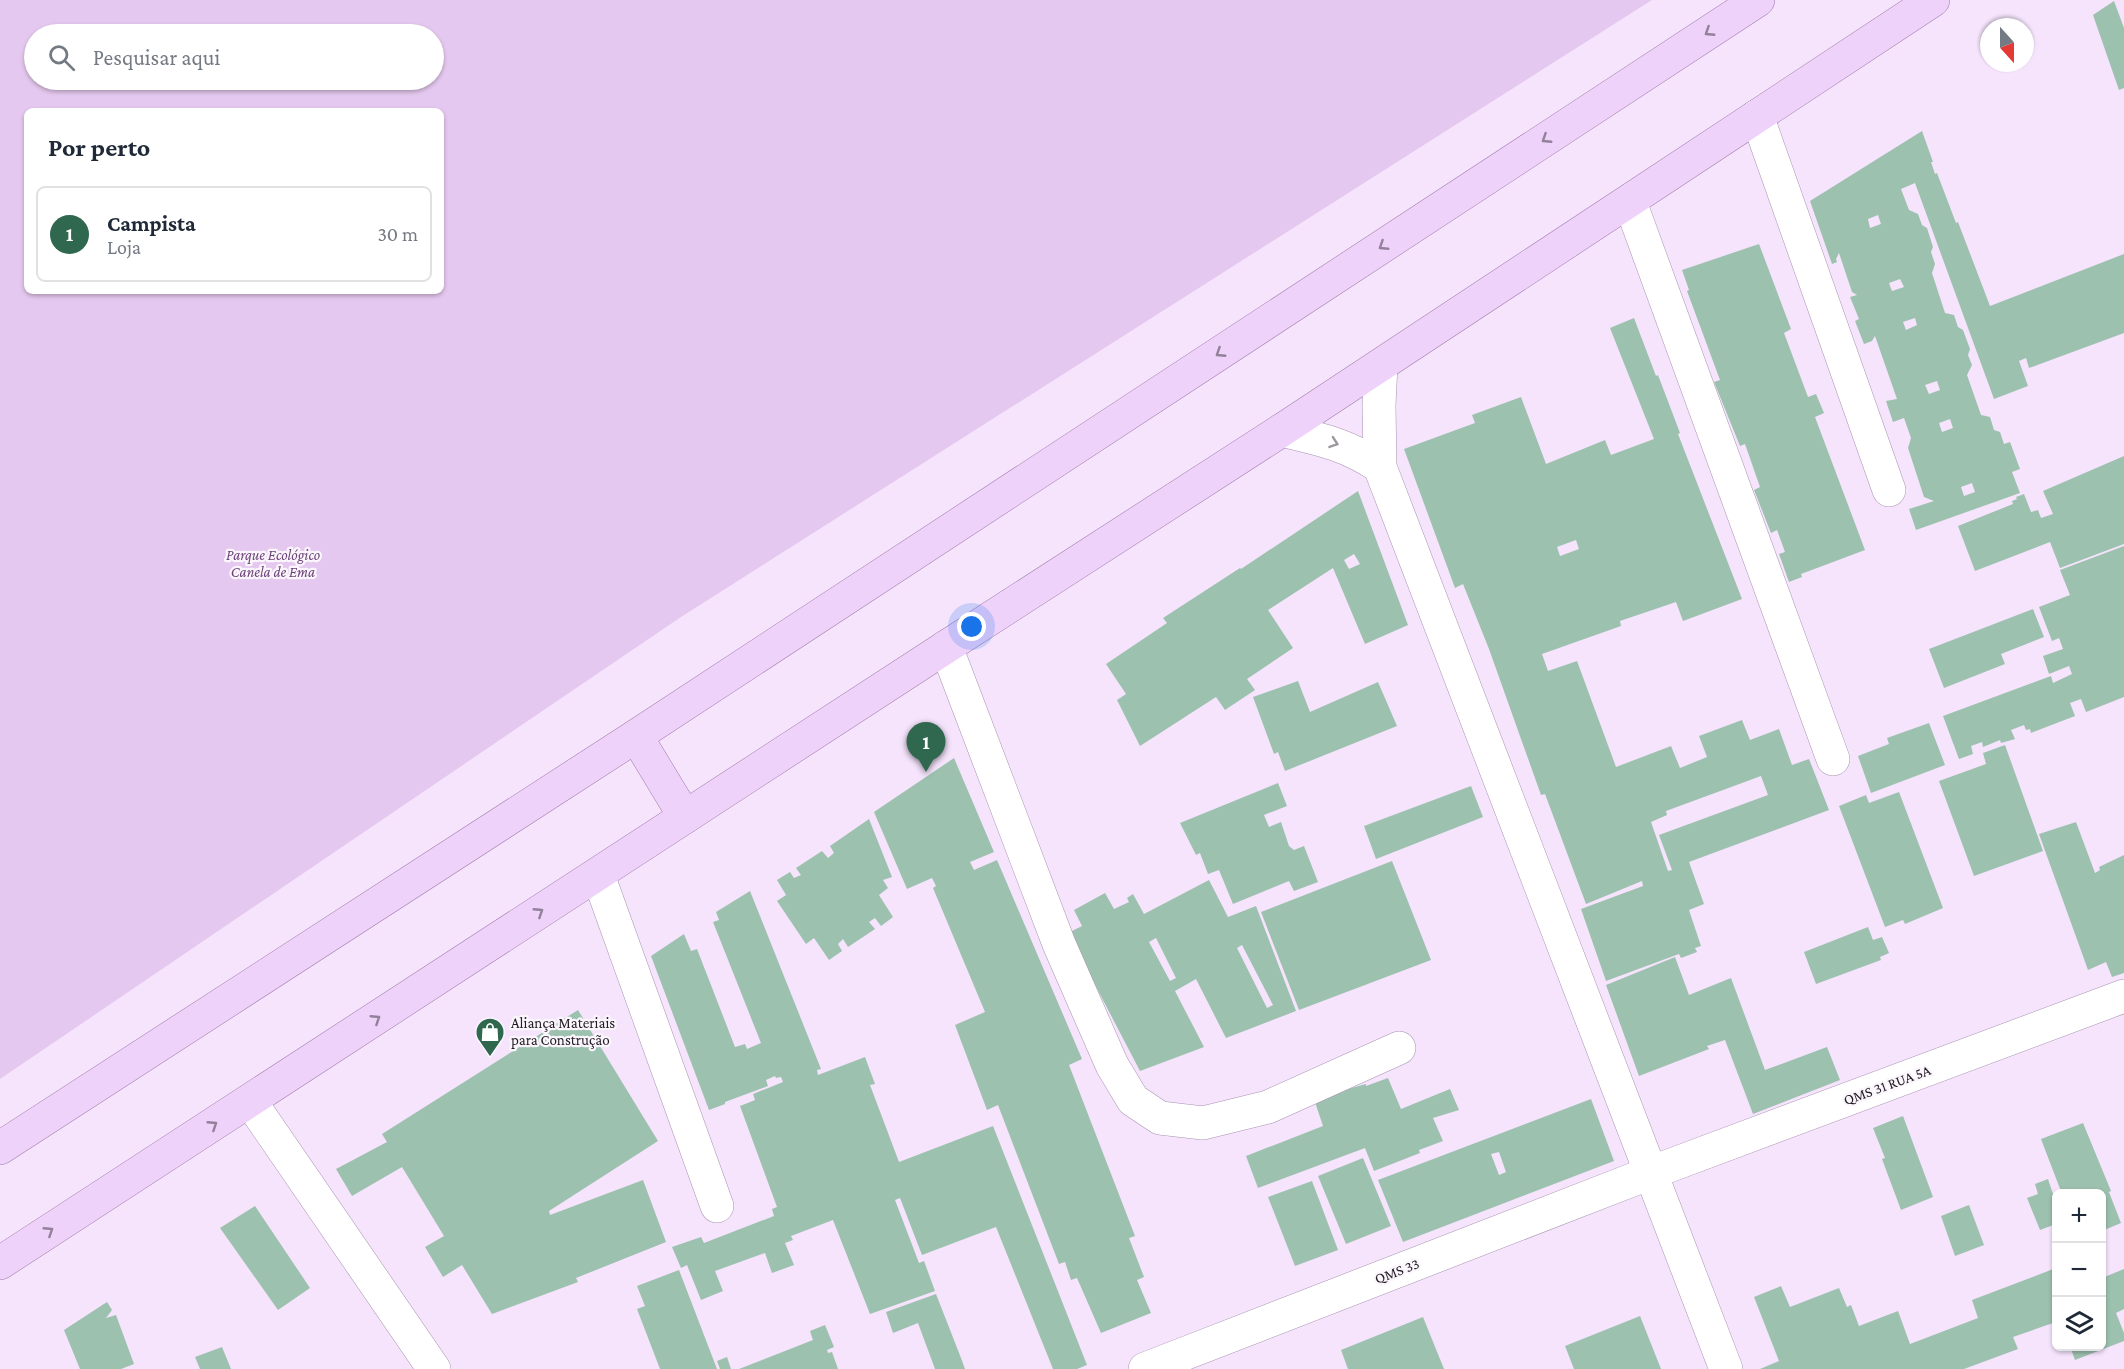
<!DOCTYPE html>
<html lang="pt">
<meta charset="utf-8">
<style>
:root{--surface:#fff;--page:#f6f6f7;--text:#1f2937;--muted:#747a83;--line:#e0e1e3;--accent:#2f674f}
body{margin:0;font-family:"Crimson Pro",serif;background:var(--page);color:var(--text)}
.controls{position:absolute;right:18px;bottom:18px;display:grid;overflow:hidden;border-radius:9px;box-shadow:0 2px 4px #0004}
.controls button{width:54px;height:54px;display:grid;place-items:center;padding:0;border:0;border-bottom:2px solid var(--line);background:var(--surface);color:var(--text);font:30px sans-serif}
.compass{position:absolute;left:1980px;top:18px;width:54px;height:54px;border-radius:50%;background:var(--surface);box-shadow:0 2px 4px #0004;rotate:159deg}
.you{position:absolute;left:972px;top:627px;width:21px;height:21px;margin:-15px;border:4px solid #fff;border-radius:50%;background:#1a73e8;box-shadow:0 0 0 9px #1a73e833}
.badge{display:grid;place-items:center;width:39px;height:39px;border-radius:50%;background:var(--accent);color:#fff;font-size:20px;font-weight:700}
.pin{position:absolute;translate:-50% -50px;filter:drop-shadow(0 2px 3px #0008)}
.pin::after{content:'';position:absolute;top:32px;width:21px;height:18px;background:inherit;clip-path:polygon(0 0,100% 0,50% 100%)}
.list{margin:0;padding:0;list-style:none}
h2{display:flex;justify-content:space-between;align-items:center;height:78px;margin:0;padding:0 24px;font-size:26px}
h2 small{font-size:20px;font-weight:400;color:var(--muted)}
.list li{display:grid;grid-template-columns:39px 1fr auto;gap:18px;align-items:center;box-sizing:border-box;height:96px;margin:0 12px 12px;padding:0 12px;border:2px solid var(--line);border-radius:9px}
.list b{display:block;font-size:22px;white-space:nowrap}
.list p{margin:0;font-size:20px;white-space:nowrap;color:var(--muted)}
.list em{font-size:20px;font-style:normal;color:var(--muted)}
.icon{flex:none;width:33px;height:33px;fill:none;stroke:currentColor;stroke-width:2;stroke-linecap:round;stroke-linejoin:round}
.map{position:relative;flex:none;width:2124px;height:1369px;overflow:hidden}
.search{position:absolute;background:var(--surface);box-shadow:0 2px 4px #0004;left:24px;top:24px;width:420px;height:66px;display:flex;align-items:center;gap:15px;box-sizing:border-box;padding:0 21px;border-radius:33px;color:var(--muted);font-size:22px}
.panel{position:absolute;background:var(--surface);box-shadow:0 2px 4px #0004;left:24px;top:108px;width:420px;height:186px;border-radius:9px}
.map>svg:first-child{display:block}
.green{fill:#e5c8ef;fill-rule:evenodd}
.building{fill:#9dc1af;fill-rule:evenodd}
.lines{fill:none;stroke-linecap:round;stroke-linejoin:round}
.minor-casing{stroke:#a994b0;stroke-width:34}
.major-casing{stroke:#a17ead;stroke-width:34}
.minor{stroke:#fff;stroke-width:33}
.major{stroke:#efd2fa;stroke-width:33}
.oneway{stroke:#93809b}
.oneway2{stroke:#9c989d}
.labels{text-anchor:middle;stroke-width:4.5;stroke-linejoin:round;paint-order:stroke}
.park-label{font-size:15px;font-style:italic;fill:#6c4379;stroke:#fbf6fc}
.poi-label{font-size:15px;fill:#231b26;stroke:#fbf6fc;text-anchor:start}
.street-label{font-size:15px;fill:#231b26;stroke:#fbf6fc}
</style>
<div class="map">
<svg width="2124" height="1369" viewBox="0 0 2124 1369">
<rect width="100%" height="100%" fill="#f5e4fc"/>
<path class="green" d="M0 0H1652L681 617 0 1079ZM34 34H434V80H34ZM27 111H441V291H27Z"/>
<g class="building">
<path d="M2114 1 2124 28V88L2119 90 2093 15Z"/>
<path d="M1922 131 1933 162H1931L1935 174 1937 173 1956 223 1958 222 1990 306 2124 254V333L2029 368 2026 358 2019 361 2028 386 1994 399 1915 183 1901 189 1909 210 1918 214 1922 225 1927 228 1933 247 1931 252 1935 264 1932 273 1945 313 1954 315 1958 327 1963 330 1970 349 1968 355 1972 365 1967 375 1981 415 1990 417 1994 430 2000 432 2004 444 2010 442 2020 469 2012 472 2020 493 1916 530 1909 509 1934 501 1924 497 1908 448 1911 438 1904 418 1893 422 1886 401 1897 399 1875 336 1872 341 1864 344 1855 321 1859 319 1850 297 1857 295 1852 292 1839 253 1836 259 1837 262 1832 264 1810 201ZM1878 215 1881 224 1870 228 1868 219ZM1900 279 1904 287 1892 291 1889 283ZM1915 318 1917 325 1906 330 1903 322ZM1937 381 1940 390 1929 394 1925 385ZM1950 419 1953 428 1942 432 1939 423ZM1972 483 1975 492 1964 496 1961 487Z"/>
<path d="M1759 244 1791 329 1784 333 1808 397 1816 394 1824 413 1815 417 1865 550 1801 574 1802 577 1789 582 1779 554 1785 552 1777 530 1771 533 1754 490 1760 487 1745 444 1740 446 1714 382 1720 380 1687 291 1689 290 1682 270Z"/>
<path d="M1634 318 1656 376 1658 375 1680 433 1678 434 1742 599 1683 621 1676 602 1620 621 1621 626 1542 654 1548 671 1577 661 1616 767 1671 746 1680 768 1707 757 1699 736 1742 720 1750 740 1779 729 1792 765 1809 759 1829 810 1689 862 1704 904 1689 910 1701 946 1695 948 1697 952 1681 958 1679 954 1606 981 1581 909 1643 886 1642 881 1586 904 1545 794 1541 795 1489 649 1463 584 1455 588 1404 449 1475 423 1472 415 1521 397 1546 464 1605 440 1611 455 1654 439 1610 328ZM1576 540 1579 549 1560 556 1557 547ZM1761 776 1768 795 1659 835 1672 870 1668 871 1651 822 1667 815 1666 811Z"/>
<path d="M2124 456V544L2060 568 2050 542 1975 571 1958 526 2013 504 2012 501 2017 499 2016 497 2024 494 2031 512 2038 510 2041 518 2053 514 2043 491Z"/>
<path d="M1358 491 1408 625 1365 644 1333 568 1268 610 1293 648 1247 679 1255 690 1225 710 1216 697 1140 746 1117 700 1126 694 1106 664 1167 623 1163 618 1240 568 1241 569ZM1354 554 1360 564 1349 569 1344 560Z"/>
<path d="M2124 546V697L2086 712 2081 699 2070 703 2075 716 2031 733 2030 729 2026 730 2024 725 2011 730 2015 739 2001 743 2000 740 1983 747 1982 742 1971 746 1973 754 1959 759 1943 716 2051 676 2053 683 2072 674 2069 666 2049 674 2043 656 2063 649 2059 638 2052 641 2039 607 2070 595 2060 570Z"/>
<path d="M2033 609 2044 637 2001 654 2005 664 1944 688 1929 649Z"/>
<path d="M1298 681 1310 712 1378 682 1397 726 1285 771 1278 752 1274 754 1253 697Z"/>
<path d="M1929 723 1945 765 1871 793 1858 756 1889 744 1887 738Z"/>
<path d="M2005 745 2043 851 1974 876 1939 781 1986 764 1983 753Z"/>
<path d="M954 758 994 852 970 862 974 870 997 860 1082 1059 1069 1065 1135 1236 1129 1238 1144 1277 1137 1280 1151 1313 1101 1333 1077 1278 1071 1280 1065 1262 1059 1264 998 1105 987 1110 955 1025 985 1012 933 888 936 886 932 878 907 889 874 812Z"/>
<path d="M1278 783 1287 806 1264 815 1269 827 1281 822 1289 846 1294 850 1304 846 1318 882 1294 891 1289 881 1233 904 1219 870 1208 874 1200 853 1196 855 1180 823Z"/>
<path d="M1471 786 1483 817 1376 859 1364 826Z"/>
<path d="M1899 792 1943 908 1905 924 1903 920 1885 927 1839 806 1866 795 1869 803Z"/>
<path d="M869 819 892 877 883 880 888 888 879 895 893 917 881 926 875 918 869 922 875 929 848 947 843 939 838 944 842 951 829 960 814 938 806 944 777 901 786 895 777 880 790 872 794 878 801 875 796 868 822 851 828 858 834 853 830 846Z"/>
<path d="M2076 822 2095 873 2100 870 2099 867 2124 855V973L2112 977 2106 962 2088 970 2039 834Z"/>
<path d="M1392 861 1431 960 1299 1010 1261 912Z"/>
<path d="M1209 880 1228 917 1256 906 1296 1011 1226 1038 1196 979 1175 991 1204 1047 1140 1071 1068 933 1082 926 1074 910 1105 893 1114 909 1129 902 1127 898 1133 894 1144 914ZM1156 938 1176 978 1170 981 1149 942ZM1242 945 1273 1005 1267 1008 1237 948Z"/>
<path d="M750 891 821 1069 817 1070 818 1075 865 1057 875 1084 870 1085 899 1162 993 1126 1087 1365 1077 1369H1053L996 1227 922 1255 900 1198 895 1200 919 1263 924 1261 935 1291 870 1314 833 1220 791 1236 793 1240 785 1243 794 1265 772 1273 765 1253 715 1271 723 1291 701 1300 687 1265 681 1268 672 1247 701 1237 704 1243 774 1216 772 1209 777 1207 740 1106 755 1100 753 1094 783 1082 781 1077 776 1078 775 1076 766 1080 768 1086 725 1102V1104L709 1110 651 956 684 934 691 951 697 949 735 1047 745 1044 747 1049 761 1043 713 922 719 920 716 912Z"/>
<path d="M1868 927 1873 940 1882 937 1889 953 1880 957 1881 960 1816 984 1804 952Z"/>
<path d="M1675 957 1689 995 1731 978 1765 1070 1827 1047 1840 1080 1753 1114 1725 1040 1707 1046 1709 1049 1639 1076 1606 985Z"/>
<path d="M578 1010 658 1141 549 1211 550 1215 643 1180 666 1242 576 1278 578 1282 492 1314 462 1265 443 1277 425 1247 444 1236 402 1167 352 1196 336 1169 387 1142 382 1134Z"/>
<path d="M1388 1078 1401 1109 1450 1089 1459 1110 1433 1118 1443 1141 1419 1150 1420 1153 1374 1171 1365 1148 1258 1188 1246 1156 1323 1126 1315 1102 1344 1090 1366 1084V1086Z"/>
<path d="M1591 1099 1614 1161 1403 1242 1378 1180ZM1499 1152 1506 1172 1499 1175 1491 1154Z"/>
<path d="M1903 1116 1933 1197 1901 1210 1882 1159 1885 1158 1873 1128Z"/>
<path d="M2083 1123 2111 1191 2109 1192 2121 1223 2102 1231V1194H2062L2041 1139Z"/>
<path d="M1363 1158 1391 1226 1346 1244 1318 1176Z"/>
<path d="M2048 1179 2056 1203V1224L2040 1230 2027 1198 2038 1194 2035 1184Z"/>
<path d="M1312 1181 1338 1250 1295 1266 1268 1197Z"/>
<path d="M1969 1205 1984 1245 1955 1256 1941 1216Z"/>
<path d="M255 1206 310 1288 278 1310 220 1228Z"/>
<path d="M2056 1268V1322L2013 1337 2018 1349 1964 1369H1760L1779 1361 1754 1297 1781 1286 1790 1307 1839 1288 1847 1307 1851 1305 1859 1326 1898 1311 1910 1344 1978 1318 1972 1300Z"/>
<path d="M2124 1269V1309L2116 1313 2124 1333V1341L2075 1360 2070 1346H2102V1278Z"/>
<path d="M679 1270 717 1369H660L637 1309 645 1306 637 1286Z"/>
<path d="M936 1294 961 1358 965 1369H935L918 1323 893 1333 886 1312Z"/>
<path d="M107 1302 112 1310 106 1318 116 1315 134 1364 121 1369H80L64 1330Z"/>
<path d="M1640 1316 1661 1369H1574L1565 1346Z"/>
<path d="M1423 1317 1444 1369H1348L1341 1350Z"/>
<path d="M825 1325 834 1347 827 1350 828 1353 832 1352 838 1369H739L813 1340 810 1331Z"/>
<path d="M222 1347 231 1369H200L195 1357Z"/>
<path d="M727 1357 731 1369H720L717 1361Z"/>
</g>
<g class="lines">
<g class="minor-casing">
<g id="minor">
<path d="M1757 116 1889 490"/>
<path d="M1630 202 1833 759"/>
<path d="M1381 365 1379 405 1380 467 1726 1369"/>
<path d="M1282 430C1320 439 1348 445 1380 467"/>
<path d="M946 647 1059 944 1112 1065 1133 1100 1160 1118 1203 1123 1268 1107 1399 1048"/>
<path d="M598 875 717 1206"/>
<path d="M250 1101 434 1369"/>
<path d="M1145 1369 1650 1173 2124 996"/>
</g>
</g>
<g class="major-casing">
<g id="major">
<path d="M636 736 685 817"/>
<path d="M0 1148 636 736 1758 0"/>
<path d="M0 1263 946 647 1282 430 1933 0"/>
</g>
</g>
<use href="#minor" class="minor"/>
<use href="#major" class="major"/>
</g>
<defs><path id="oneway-chevron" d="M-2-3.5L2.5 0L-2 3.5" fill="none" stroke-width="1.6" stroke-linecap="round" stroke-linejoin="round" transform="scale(1.5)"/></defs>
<g class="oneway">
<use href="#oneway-chevron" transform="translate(1709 32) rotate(147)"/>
<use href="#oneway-chevron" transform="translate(1546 139) rotate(147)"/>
<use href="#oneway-chevron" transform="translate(1383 246) rotate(147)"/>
<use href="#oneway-chevron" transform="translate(1220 353) rotate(147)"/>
<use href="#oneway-chevron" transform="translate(539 912) rotate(-33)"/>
<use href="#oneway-chevron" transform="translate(376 1019) rotate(-33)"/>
<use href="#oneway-chevron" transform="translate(213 1125) rotate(-33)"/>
<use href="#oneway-chevron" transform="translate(49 1231) rotate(-33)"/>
</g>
<use class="oneway2" href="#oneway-chevron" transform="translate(1334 443) rotate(19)"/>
<defs>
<g id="shop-pin" transform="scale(1.5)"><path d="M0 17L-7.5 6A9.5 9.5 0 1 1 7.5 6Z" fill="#2f674f" stroke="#fbf6fc"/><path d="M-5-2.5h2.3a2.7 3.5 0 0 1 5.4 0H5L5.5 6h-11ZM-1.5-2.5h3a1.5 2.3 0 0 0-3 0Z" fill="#fff"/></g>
</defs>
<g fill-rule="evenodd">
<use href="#shop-pin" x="490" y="1032"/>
</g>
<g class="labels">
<g class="park-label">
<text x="273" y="560">Parque Ecológico<tspan x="273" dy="17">Canela de Ema</tspan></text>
</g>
<g class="poi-label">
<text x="511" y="1028">Aliança Materiais<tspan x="511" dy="17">para Construção</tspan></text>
</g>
<g class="street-label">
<text transform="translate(1887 1085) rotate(-20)" y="5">QMS 31 RUA 5A</text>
<text transform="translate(1397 1271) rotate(-21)" y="5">QMS 33</text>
</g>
</g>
</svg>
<div class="controls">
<button>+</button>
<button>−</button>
<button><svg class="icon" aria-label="layers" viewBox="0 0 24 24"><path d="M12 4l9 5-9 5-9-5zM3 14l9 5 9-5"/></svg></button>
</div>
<svg class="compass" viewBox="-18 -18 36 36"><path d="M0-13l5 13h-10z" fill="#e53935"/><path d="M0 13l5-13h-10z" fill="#747a83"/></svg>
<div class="you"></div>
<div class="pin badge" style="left:926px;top:772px">1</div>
<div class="search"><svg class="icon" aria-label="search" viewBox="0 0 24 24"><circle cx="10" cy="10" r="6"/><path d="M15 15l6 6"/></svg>Pesquisar aqui</div>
<section class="panel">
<h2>Por perto<small></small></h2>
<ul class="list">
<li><span class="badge">1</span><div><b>Campista</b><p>Loja</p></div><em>30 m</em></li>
</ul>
</section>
</div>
